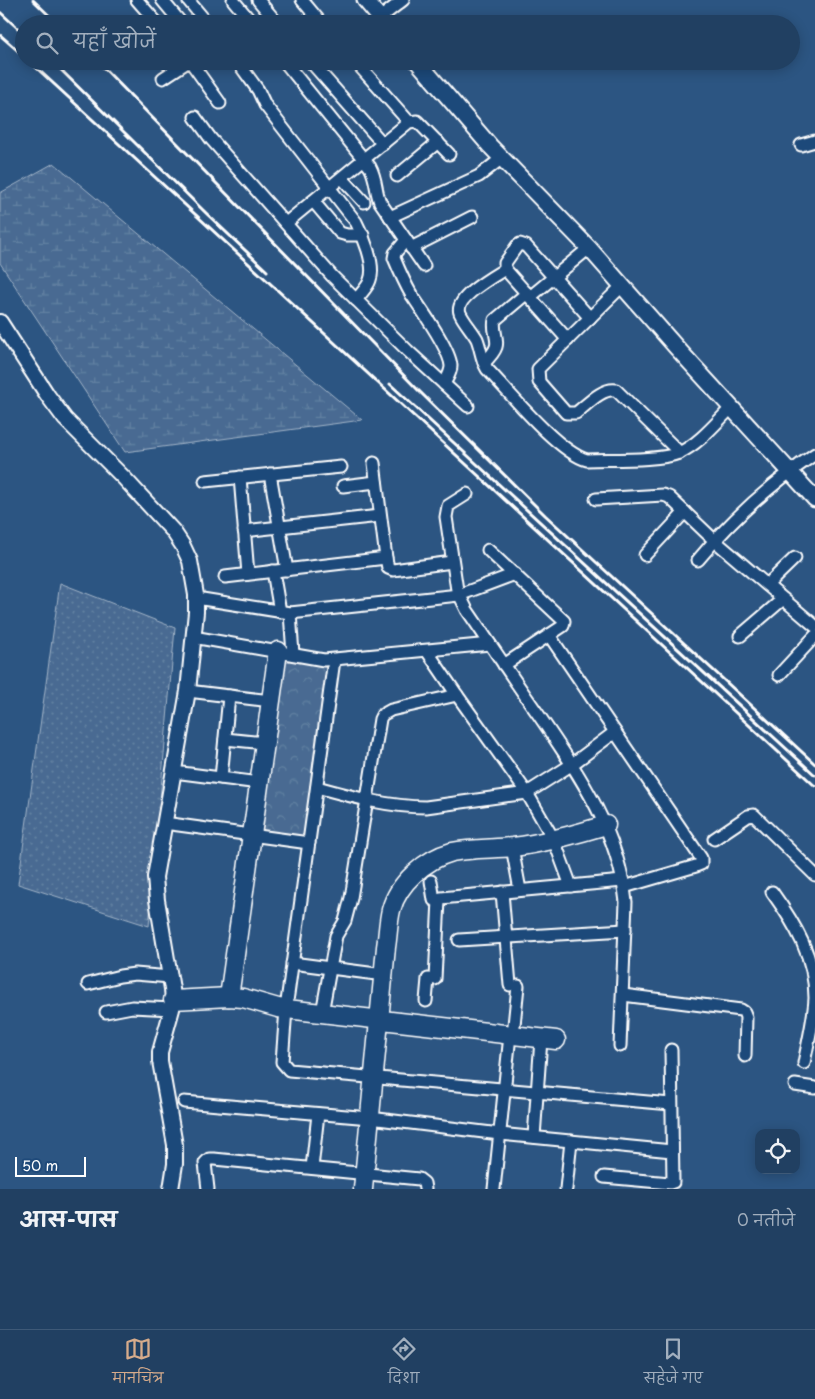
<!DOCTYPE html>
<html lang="hi">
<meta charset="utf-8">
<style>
:root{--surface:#214062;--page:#294768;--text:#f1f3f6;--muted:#a2afbe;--line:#3e5977;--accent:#d6ab8b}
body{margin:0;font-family:"Playpen Sans","Playpen Sans Deva",sans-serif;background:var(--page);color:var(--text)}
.controls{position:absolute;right:15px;bottom:15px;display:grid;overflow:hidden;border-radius:10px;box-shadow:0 2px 12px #0003}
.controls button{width:45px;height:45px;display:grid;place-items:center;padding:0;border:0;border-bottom:1px solid var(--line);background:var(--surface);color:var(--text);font:25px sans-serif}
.scale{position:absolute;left:15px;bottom:12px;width:71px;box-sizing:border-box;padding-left:5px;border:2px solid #fff;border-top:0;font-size:14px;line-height:18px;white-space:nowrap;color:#fff;-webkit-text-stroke:4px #1f4a7a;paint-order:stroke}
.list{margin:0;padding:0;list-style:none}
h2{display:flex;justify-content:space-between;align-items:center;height:65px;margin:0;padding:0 20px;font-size:21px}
h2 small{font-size:16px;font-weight:400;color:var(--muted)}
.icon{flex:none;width:28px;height:28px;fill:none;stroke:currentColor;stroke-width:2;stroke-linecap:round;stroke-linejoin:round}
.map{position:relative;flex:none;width:815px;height:1189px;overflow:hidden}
.search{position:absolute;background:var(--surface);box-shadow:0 2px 12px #0003;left:15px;right:15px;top:15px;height:55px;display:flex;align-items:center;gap:12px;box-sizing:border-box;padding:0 18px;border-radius:28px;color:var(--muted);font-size:19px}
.sheet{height:140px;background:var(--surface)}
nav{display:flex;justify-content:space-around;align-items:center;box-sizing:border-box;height:70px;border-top:1px solid var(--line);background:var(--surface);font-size:14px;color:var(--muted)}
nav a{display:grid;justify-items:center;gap:2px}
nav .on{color:var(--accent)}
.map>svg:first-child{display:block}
.grass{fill:url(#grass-dots);stroke:#a4b5c8}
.forest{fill:url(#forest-crowns);stroke:#a4b5c8}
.wetland{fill:url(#wetland-marsh);stroke:#a4b5c8}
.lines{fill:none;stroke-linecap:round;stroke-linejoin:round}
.minor-casing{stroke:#fff;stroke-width:15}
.tertiary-casing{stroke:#fff;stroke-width:18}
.secondary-casing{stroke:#fff;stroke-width:19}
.primary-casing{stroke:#fff;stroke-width:21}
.minor{stroke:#1f4a7a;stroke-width:11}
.tertiary{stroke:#1f4a7a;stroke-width:14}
.secondary{stroke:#1f4a7a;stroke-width:15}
.primary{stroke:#1f4a7a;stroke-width:18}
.rail{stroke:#fff;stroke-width:3}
</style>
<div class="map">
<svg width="815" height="1189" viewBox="0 0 815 1189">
<defs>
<pattern id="grass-dots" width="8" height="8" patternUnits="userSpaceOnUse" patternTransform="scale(1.25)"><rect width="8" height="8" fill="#486b92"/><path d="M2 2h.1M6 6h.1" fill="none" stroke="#6381a2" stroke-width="1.8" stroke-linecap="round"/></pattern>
<pattern id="forest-crowns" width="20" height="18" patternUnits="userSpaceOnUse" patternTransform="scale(1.25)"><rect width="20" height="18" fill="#486b92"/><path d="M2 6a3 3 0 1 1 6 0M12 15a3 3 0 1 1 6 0" fill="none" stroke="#6381a2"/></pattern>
<pattern id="wetland-marsh" width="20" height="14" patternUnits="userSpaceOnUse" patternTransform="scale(1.25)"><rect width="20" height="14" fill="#486b92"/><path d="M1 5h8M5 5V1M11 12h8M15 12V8" fill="none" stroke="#6381a2"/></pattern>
</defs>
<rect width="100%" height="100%" fill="#2c5582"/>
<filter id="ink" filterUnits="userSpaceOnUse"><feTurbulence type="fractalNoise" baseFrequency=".02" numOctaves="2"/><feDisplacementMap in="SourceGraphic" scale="10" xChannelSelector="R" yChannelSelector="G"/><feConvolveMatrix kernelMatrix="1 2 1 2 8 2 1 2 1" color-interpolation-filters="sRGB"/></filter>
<g filter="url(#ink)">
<path class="grass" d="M60 583 175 628 149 926 18 884Z"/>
<path class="forest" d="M278 651 334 660 309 843 252 835Z"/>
<path class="wetland" d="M54 163 362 420 125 452 0 263V193Z"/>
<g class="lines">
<g class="minor-casing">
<g id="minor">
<path d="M137 0 158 24"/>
<path d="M162 0 182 24"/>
<path d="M188 0 208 24"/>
<path d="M233 0 253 24"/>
<path d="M258 0 278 24"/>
<path d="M302 0 322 24"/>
<path d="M380 18 403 0"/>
<path d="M190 61 220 103"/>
<path d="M237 61 258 90 265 105 356 222C363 235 376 265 370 280 368 287 361 293 356 300"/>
<path d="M284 61 370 167C377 180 375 190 380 202L424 266"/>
<path d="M310 61 383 144"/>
<path d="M355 61 409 122"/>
<path d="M163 78 189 61"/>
<path d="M195 117 211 139 332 276 408 351 468 406"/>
<path d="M801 145 815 141"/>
<path d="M397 176 438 142"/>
<path d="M342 178 364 202"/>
<path d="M313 201 340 233 347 235H363"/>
<path d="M390 217 479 176 502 158"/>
<path d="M286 223 409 122 417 121 449 154"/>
<path d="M406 240 395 253 394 258C399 270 404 282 411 294 421 309 450 349 451 366 451 373 447 378 444 384"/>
<path d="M411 248 472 217"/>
<path d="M505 269C494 276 454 298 460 313 464 322 472 330 477 339 481 349 481 359 487 369 509 392 558 452 587 460 610 459 660 461 679 453 699 444 716 423 732 407"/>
<path d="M622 286 538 369 539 382 566 413H576C587 405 601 388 616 390L680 453"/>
<path d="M530 297 589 248"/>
<path d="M568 340 505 269V263L517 246 520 244 526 246 590 318"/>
<path d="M484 363C488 359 494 353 496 347 499 339 492 330 495 320L527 293"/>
<path d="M374 463 386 558 388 568 393 570 452 562"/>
<path d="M270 474 287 570"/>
<path d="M240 477 248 574"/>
<path d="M205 481 341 467"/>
<path d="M343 486 376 482"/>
<path d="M467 494 448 506 446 517 457 590 467 610C491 645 514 680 538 714 578 773 618 829 626 902L620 1046"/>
<path d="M596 499 663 495 669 497 714 540 815 626"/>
<path d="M244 531 380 516"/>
<path d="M488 550 564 621 563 626 504 665"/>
<path d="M645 555 685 512"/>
<path d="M698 560C732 519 771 484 815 454"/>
<path d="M273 571 280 612"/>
<path d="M225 577 386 558"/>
<path d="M767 585 795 558"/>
<path d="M196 598 290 613 459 595 515 574"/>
<path d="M290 613 293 654"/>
<path d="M549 635 701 858V864L696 866 624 887"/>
<path d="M740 636 783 599"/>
<path d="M193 637 324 660 490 644"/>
<path d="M427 651 457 695 527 793 554 840 571 886"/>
<path d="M334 660 286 1009 282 1062 289 1070 671 1104"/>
<path d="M779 675 815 636"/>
<path d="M188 691 271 701"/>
<path d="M225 739 265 743"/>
<path d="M174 772 259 783"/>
<path d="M221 778 229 696"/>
<path d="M317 787C353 797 389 807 426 807L527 793 571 765 615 732"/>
<path d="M164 823 309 843"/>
<path d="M714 839 748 816 754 815 815 875"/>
<path d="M512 847 520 890"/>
<path d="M431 881 434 900H439"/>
<path d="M502 892 510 985"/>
<path d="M772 892C795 924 815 957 815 998 814 1019 808 1042 804 1063"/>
<path d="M459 940 625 930"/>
<path d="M292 963 384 975"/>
<path d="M435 979 439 900 441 898 623 881"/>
<path d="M88 984 120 976 135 974 170 977"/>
<path d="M623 995 741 1010 744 1012 746 1017 745 1056"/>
<path d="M426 1001 428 979"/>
<path d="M106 1012 132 1007 172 1009"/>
<path d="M322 1013 336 936 345 921 351 898 380 719 382 715 391 710 457 695"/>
<path d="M513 1035 518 986"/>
<path d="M795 1085 815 1088"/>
<path d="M184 1102 370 1118 500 1134 672 1151"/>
<path d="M534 1137 541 1039"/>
<path d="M312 1168 318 1114"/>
<path d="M604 1177 670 1183 673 1182 671 1050"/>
<path d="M208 1189 205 1163 209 1159H214L419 1179 424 1183 425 1189"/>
<path d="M494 1189 510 1035"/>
<path d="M566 1189 571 1141"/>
</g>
</g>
<g class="tertiary-casing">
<path id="tertiary" d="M0 322 48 396 65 419 124 478 173 531 183 546 190 561 196 595V612L188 691 155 877 157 900 172 989 173 1000 172 1009 160 1052V1061L175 1145V1164L171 1189"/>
</g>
<g class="secondary-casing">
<g id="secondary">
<path d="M365 0 385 24"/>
<path d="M417 61 490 146 589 248 676 347 815 499"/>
</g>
</g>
<g class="primary-casing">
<g id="primary">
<path d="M229 997 278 651"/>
<path d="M173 1000 229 997 243 998 278 1008 556 1040"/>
<path d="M363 1189 386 947C388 935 388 922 391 910 398 883 426 859 452 852 472 848 493 849 513 847 545 843 575 834 606 825"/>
</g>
</g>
<use href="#minor" class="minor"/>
<use href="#tertiary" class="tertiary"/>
<use href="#secondary" class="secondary"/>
<use href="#primary" class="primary"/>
<g class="rail">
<path d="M33 0 58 24"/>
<path d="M0 12 24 34"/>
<path d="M0 35 24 56"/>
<path d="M29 61 815 786"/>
<path d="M52 61 207 214 267 271"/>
<path d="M97 61 419 391 545 515 815 764"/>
<path d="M390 384 815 775"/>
</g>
</g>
</g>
</svg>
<div class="controls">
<button><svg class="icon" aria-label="locate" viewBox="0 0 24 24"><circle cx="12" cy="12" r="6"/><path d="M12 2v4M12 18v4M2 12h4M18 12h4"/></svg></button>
</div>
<div class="scale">50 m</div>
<div class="search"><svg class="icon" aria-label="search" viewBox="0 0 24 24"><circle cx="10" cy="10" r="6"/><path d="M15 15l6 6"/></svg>यहाँ खोजें</div>
</div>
<section class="sheet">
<h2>आस-पास<small>0 नतीजे</small></h2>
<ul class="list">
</ul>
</section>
<nav>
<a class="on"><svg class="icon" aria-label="map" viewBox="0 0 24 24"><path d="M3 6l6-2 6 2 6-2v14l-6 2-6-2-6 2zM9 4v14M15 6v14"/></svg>मानचित्र</a>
<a><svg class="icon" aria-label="directions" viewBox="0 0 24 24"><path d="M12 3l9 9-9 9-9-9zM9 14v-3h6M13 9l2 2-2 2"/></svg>दिशा</a>
<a><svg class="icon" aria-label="saved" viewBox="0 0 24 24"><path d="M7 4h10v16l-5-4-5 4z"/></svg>सहेजे गए</a>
</nav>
